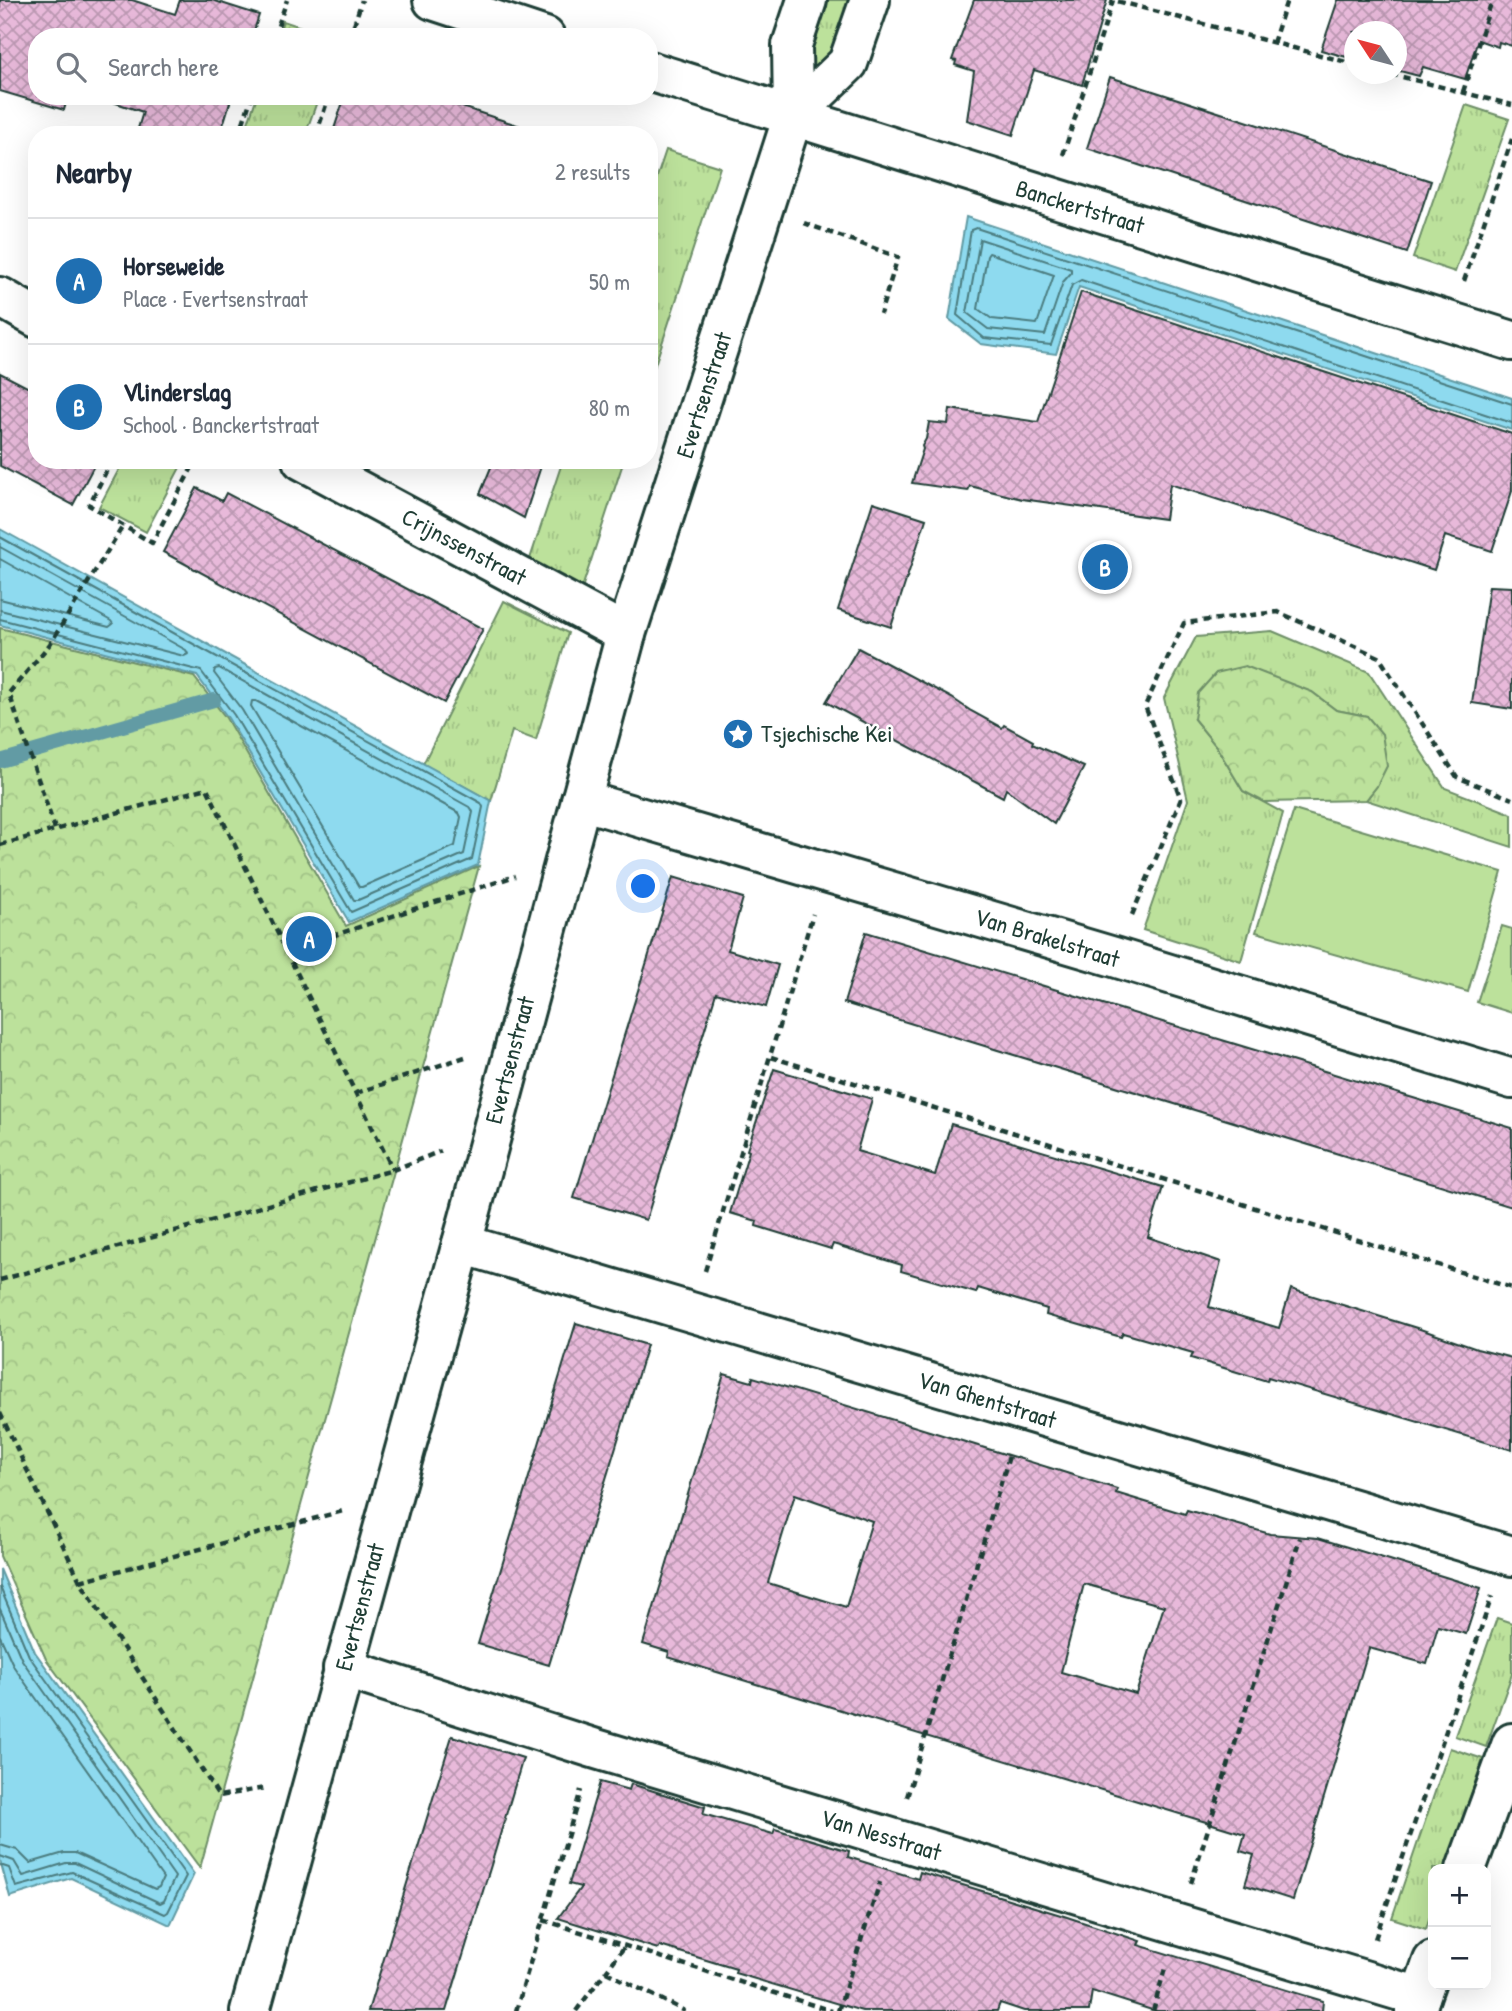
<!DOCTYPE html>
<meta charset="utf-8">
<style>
:root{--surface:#fff;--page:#f2f2f3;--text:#1f2937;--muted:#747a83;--line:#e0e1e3;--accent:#1f6fb2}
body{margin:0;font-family:"Patrick Hand",sans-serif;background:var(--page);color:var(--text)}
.controls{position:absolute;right:21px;bottom:21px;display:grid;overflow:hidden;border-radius:14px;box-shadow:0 7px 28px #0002}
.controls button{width:63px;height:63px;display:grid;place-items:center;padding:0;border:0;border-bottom:2px solid var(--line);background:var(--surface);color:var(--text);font:35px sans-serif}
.compass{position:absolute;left:1344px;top:21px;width:63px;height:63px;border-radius:50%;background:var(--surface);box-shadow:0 7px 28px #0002;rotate:306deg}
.you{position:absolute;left:644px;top:887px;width:24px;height:24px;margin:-18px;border:5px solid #fff;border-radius:50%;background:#1a73e8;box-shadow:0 0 0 10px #1a73e833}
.badge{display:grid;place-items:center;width:46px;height:46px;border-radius:50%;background:var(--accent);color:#fff;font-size:23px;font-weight:700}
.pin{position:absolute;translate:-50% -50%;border:4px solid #fff;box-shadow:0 2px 7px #0006}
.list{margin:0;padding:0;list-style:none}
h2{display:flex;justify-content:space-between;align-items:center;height:91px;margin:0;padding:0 28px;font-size:30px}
h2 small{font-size:23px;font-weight:400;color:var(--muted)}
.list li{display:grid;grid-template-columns:46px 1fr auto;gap:21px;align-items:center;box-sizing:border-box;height:126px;padding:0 28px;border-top:2px solid var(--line)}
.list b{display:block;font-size:26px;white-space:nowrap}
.list p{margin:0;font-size:23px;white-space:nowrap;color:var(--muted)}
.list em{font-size:23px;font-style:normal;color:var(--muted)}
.icon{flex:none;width:38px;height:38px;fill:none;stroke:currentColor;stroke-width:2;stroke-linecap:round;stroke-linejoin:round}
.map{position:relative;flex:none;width:1512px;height:2011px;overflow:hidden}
.search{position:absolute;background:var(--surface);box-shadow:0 7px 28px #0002;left:28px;top:28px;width:630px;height:77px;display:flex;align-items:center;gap:18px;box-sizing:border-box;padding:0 24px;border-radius:28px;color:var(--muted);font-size:26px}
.panel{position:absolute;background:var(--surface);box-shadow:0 7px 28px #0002;left:28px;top:126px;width:630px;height:343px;border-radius:28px}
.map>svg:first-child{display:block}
.grass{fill:url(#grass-tufts);stroke:#6e8f68;stroke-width:2}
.park{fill:url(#park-crowns);stroke:#6e8f68;stroke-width:2}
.pitch{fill:#bce19b;stroke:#6e8f68;stroke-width:2}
.water{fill:#8edaef;stroke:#629ba4;stroke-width:2}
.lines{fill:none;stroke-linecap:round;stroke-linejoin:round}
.shore{stroke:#4b7c7f;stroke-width:2}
.stream{stroke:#629ba4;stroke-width:14}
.building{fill:url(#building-cross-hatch);stroke:#1f3d34;stroke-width:2;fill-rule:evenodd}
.minor-casing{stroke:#1f3d34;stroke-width:44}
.path{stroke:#1f3d34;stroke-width:4.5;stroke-dasharray:7 5;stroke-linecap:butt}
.minor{stroke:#fff;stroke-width:38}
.labels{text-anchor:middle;stroke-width:5;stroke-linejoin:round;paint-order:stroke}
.street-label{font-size:24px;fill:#1f3d34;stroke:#fff}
.poi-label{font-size:24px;fill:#1f3d34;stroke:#fff;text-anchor:start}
</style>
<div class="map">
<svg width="1512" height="2011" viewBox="0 0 1512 2011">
<defs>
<pattern id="grass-tufts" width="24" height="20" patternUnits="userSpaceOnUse" patternTransform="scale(1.75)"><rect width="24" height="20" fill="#bce19b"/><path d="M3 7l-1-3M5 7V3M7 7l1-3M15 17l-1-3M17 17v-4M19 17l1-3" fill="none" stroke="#a1c286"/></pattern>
<pattern id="park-crowns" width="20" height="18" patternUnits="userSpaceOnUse" patternTransform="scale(1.75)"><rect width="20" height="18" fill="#bce19b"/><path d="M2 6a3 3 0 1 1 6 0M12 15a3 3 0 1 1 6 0" fill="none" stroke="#a1c286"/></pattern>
<pattern id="building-cross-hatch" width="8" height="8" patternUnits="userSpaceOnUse" patternTransform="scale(1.75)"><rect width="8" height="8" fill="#e8b9da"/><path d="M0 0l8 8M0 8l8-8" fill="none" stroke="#bb98b2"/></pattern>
</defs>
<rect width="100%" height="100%" fill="#fff"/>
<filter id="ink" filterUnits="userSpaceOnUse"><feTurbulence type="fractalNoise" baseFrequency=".0143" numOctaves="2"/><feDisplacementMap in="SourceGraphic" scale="14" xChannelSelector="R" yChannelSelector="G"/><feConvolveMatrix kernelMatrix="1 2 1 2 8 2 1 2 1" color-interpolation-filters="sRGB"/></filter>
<g filter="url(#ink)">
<g class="grass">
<path d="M821 0H853L833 59 816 74 807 69 804 51Z"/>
<path d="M283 21 331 37H277Z"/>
<path d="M257 96H319L305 135H244Z"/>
<path d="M1466 105 1509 119 1455 272 1413 258Z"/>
<path d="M666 150 720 167 649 383V201Z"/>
<path d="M124 460H184L146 532 99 507Z"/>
<path d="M563 460H624L582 588 529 562Z"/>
<path d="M504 601 568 633 536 740 512 731 491 801 423 764Z"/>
<path d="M1272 631 1369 672 1445 788 1512 814V847L1366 800 1377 786 1367 716 1336 710 1312 692 1194 719 1216 746 1243 791 1283 813 1241 961 1143 930 1188 800 1164 698 1196 637Z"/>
<path d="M1497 1618 1512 1623V1674L1486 1747 1455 1736Z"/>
<path d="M1450 1748 1483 1759 1446 1869H1433V1906L1426 1929 1392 1918Z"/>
</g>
<g class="park">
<path d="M0 628 194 677 226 718 346 926 479 866 200 1868 46 1659 0 1556Z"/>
<path d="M1245 666 1312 692 1336 710 1367 716 1382 734 1387 766 1377 786 1366 800 1264 802 1243 791 1216 746 1194 719 1198 693 1216 673Z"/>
</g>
<g class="pitch">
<path d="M1294 810 1502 872 1468 992 1256 932Z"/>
<path d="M1502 926 1512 929V1013L1477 1002Z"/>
</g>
<g class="water">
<path d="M966 217 1512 398V430L1079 287 1056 354 981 344 949 319Z"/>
<path d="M0 529 491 801 478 865 349 922 228 718 197 676 0 625Z"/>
<path d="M0 1569 35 1652 194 1874 170 1925 71 1878 10 1897 0 1860Z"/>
</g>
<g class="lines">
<g class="shore">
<path d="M980 239 1071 269V273L1063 282 1045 335 988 329 967 313Z"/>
<path d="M989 253 1054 275 1037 324 992 319 978 309 987 256Z"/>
<path d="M1512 404 976 228 971 230 957 315 984 338 1051 345 1072 285 1081 280 1512 423"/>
<path d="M0 537 481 803 483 807 472 859 351 912 234 715 201 671 0 619"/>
<path d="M0 547 186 650 188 654 184 656 0 610"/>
<path d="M0 559 111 621 113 624 109 627 0 599"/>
<path d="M219 668 471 808 473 812 464 854 358 900H354L242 710 214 673 215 669Z"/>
<path d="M252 701H256L459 813 461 817 455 846 362 887H359L251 706Z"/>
<path d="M0 1587 29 1656 186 1876 168 1912 165 1914 72 1872 16 1887 9 1868 0 1865"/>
<path d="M0 1609 22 1660 175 1877 164 1901 160 1903 75 1863H66L23 1876 14 1861 0 1856"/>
<path d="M0 1636 14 1667 163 1878 159 1887 155 1889 75 1853H64L30 1863 17 1850 0 1845"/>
</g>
<path class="stream" d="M0 761 214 700"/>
</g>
<g class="building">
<path d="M0 0H132L175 14 180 0H212L259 15 252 37H37V96H68L64 110 0 91Z"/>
<path d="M974 0H1107L1082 85 1034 70 1013 135 967 120 974 71 955 65 956 61 952 60Z"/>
<path d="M1338 0H1512V46L1499 42 1498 47 1478 40 1465 79 1423 67 1419 76 1396 70V32H1354V59L1350 58 1321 50Z"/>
<path d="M1110 77 1431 181 1407 253 1087 148Z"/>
<path d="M95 96H232L220 135H136L143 112Z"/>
<path d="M345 96H429L523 127 522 135H332Z"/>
<path d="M1081 292 1512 434V491L1492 551 1445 536 1434 570 1170 484 1165 519 1022 499 970 486 968 491 912 483 923 449 922 446 926 439 929 422 948 424 950 409 1038 422Z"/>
<path d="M0 373 37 392V460H97L73 505 0 466Z"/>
<path d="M494 460H543L524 518 480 494Z"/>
<path d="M197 488 222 501 226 493 483 629 444 703 163 552Z"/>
<path d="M873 502 926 519 891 627 838 610Z"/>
<path d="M1489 586 1512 587V709L1472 703Z"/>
<path d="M858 648 952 698 971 711 1002 728 1004 725 1033 741 1032 744 1084 767 1054 824 1006 789 1003 797 826 702Z"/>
<path d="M673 877 743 898 728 950 778 965 766 1007 716 993 646 1220 574 1198Z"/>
<path d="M866 932 1512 1128V1207L844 1003Z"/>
<path d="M774 1069 872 1099 857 1151 935 1175 951 1124 1163 1187 1148 1237 1221 1262 1209 1307 1279 1328 1291 1289 1420 1329 1477 1349 1512 1358V1450L1268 1377 1267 1381 1191 1358 1193 1353 1123 1333 1121 1337 1046 1315 1047 1309 978 1288 976 1293 901 1271 902 1265 833 1244 831 1249 756 1226 757 1221 730 1213 749 1151 747 1150Z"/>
<path d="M576 1323 647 1345 549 1665 478 1644Z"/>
<path d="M724 1374 752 1382 753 1377 1060 1471 1117 1489 1116 1493 1185 1514 1187 1510 1270 1534 1318 1538 1481 1588 1466 1634 1438 1626 1427 1664 1369 1648 1293 1900 1245 1885 1254 1855 1240 1851 1245 1834 668 1657 669 1652 643 1644ZM795 1494 872 1521 846 1607 768 1583ZM1084 1584 1164 1606 1136 1694 1061 1672Z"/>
<path d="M452 1736 523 1758 491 1865 446 2011H368Z"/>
<path d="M600 1782 629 1790 631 1784 705 1807 703 1814 773 1834 775 1829 849 1851 848 1857 918 1879 920 1872 1064 1916 1140 1941 1138 1945 1323 2001 1322 2011H1155L1092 1991 1089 2011H1024L1000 2003 997 2011H862L735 1973 736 1969 660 1946 658 1949 558 1918 581 1887 569 1884Z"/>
</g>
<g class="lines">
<g class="minor-casing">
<g id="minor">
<path d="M433 0 545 37"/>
<path d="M649 71 1512 341"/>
<path d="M793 116 848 63 870 0"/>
<path d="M0 297 37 318"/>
<path d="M302 460 626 634"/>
<path d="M581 800 1114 957 1512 1079"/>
<path d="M462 1244 1512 1556"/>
<path d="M343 1668 593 1748 1420 1997"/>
<path d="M1466 1869 1512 1743"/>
<path d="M250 2011 469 1218 626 634 793 116 792 45 807 0"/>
<path d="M1415 2011 1433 1961"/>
</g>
</g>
<g class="path">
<path d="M274 37 287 0"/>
<path d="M350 37 362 0"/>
<path d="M1273 43 1287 0"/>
<path d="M1391 74 1512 105"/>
<path d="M1463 92 1492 0"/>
<path d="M239 135 252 96"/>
<path d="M316 135 329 96"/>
<path d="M1063 155 1113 0 1354 64"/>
<path d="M804 223 898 257 880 314"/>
<path d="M1464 281 1512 139"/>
<path d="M112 460 89 505 152 543 196 460"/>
<path d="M55 829 9 693 50 644 123 526"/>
<path d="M0 845 207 788 393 1170"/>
<path d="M1132 915 1181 799 1145 706 1184 623 1278 612 1379 657 1457 777 1512 799"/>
<path d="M286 951 515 876"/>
<path d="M771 1057 1512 1288"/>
<path d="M356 1093 465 1057"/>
<path d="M705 1271 813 914"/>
<path d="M0 1280 393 1170 441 1151"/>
<path d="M0 1413 80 1581 219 1796 265 1788"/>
<path d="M80 1581 343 1511"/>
<path d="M907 1797 1010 1453"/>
<path d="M1191 1883 1300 1538"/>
<path d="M543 1920 832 2011"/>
<path d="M1375 1939 1492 1596"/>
<path d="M606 1972 685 2011"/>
<path d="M516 2011 581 1790"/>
<path d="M576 2011 625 1946"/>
<path d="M838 2011 880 1882"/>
<path d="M1153 2011 1166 1965"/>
</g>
<use href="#minor" class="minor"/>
</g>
</g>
<defs>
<g id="sight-disc" transform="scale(1.575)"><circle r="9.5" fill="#1f6fb2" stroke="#fff"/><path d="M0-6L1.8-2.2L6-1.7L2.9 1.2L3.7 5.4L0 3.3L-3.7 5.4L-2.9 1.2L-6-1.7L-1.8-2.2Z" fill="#fff"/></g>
</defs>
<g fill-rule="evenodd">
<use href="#sight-disc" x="738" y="734"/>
</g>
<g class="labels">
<g class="street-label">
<text transform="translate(1080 207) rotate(17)" y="8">Banckertstraat</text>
<text transform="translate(704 395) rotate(-72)" y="8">Evertsenstraat</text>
<text transform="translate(464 547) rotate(28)" y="8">Crijnssenstraat</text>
<text transform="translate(1047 938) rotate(17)" y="8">Van Brakelstraat</text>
<text transform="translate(510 1060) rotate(-75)" y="8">Evertsenstraat</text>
<text transform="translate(987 1400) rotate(17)" y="8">Van Ghentstraat</text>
<text transform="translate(360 1607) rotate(-75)" y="8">Evertsenstraat</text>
<text transform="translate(881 1835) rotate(17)" y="8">Van Nesstraat</text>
</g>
<g class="poi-label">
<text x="761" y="742">Tsjechische Kei</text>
</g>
</g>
</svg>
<div class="controls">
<button>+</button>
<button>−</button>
</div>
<svg class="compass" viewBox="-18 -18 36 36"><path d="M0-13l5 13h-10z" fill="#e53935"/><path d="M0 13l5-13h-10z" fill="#747a83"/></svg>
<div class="you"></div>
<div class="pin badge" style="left:309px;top:939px">A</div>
<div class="pin badge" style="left:1105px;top:567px">B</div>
<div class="search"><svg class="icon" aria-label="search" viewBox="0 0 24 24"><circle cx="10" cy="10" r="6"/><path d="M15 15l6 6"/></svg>Search here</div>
<section class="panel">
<h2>Nearby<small>2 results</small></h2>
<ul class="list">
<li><span class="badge">A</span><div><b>Horseweide</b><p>Place · Evertsenstraat</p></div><em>50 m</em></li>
<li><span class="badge">B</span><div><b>Vlinderslag</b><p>School · Banckertstraat</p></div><em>80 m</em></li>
</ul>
</section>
</div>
